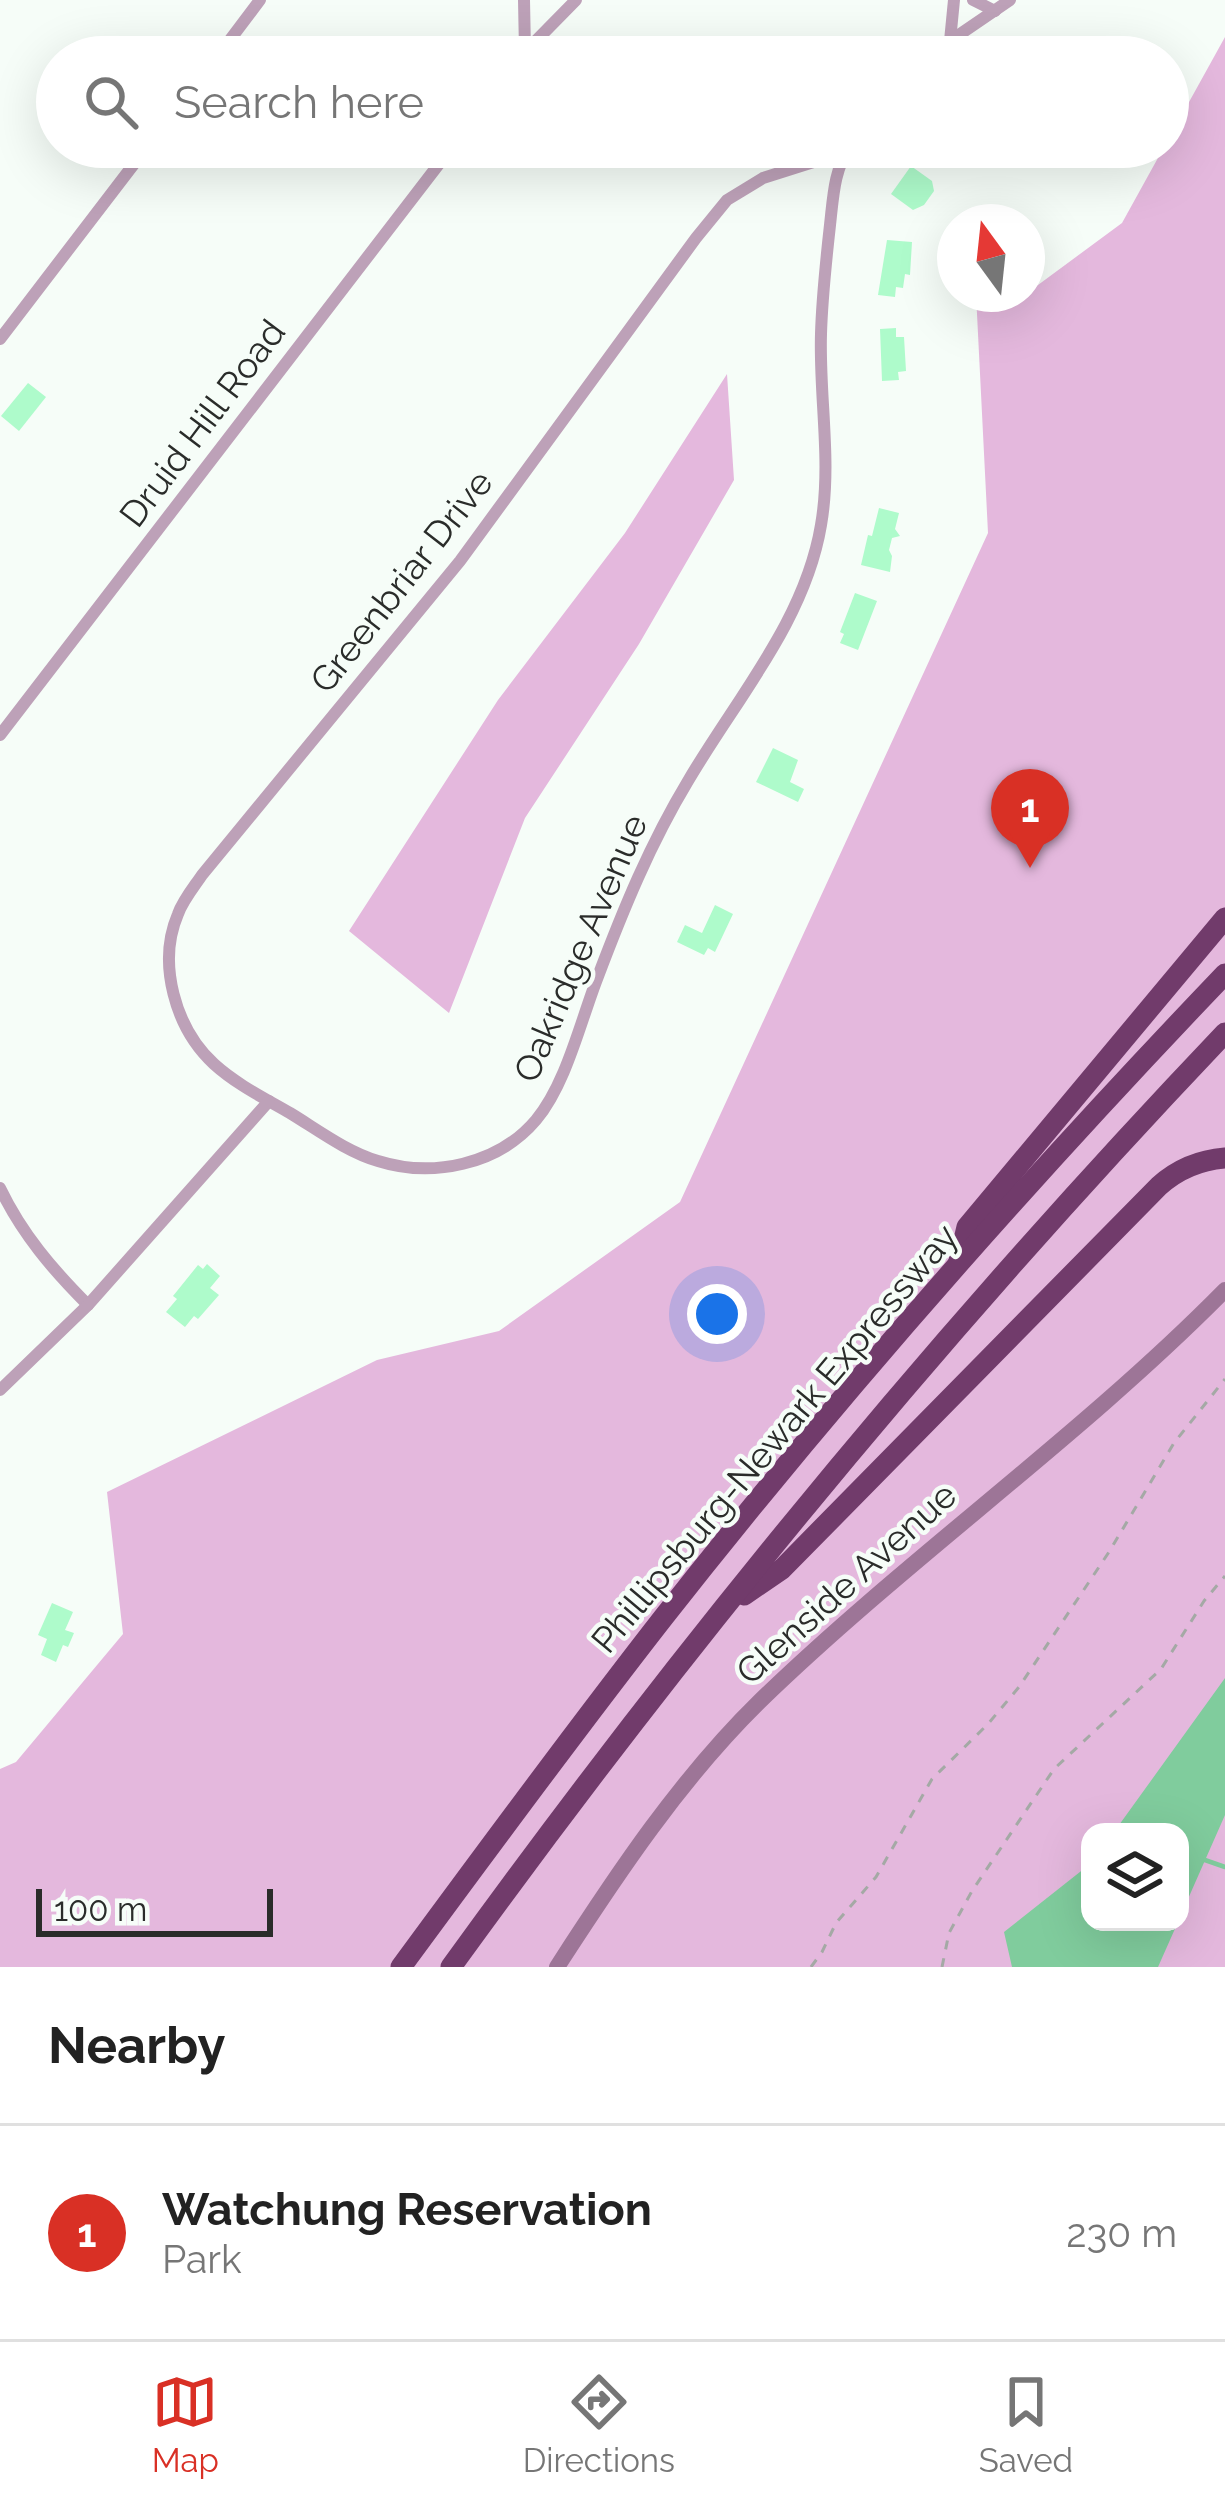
<!DOCTYPE html>
<style>
:root{--surface:#fff;--page:#f2f2f2;--text:#222;--muted:#767676;--line:#e0e0e0;--accent:#d93025}
body{margin:0;font-family:Raleway,sans-serif;background:var(--page);color:var(--text)}
.controls{position:absolute;right:36px;bottom:36px;display:grid;overflow:hidden;border-radius:24px;box-shadow:0 12px 48px #0002}
.controls button{width:108px;height:108px;display:grid;place-items:center;padding:0;border:0;border-bottom:3px solid var(--line);background:var(--surface);color:var(--text);font:60px sans-serif}
.compass{position:absolute;left:937px;top:204px;width:108px;height:108px;border-radius:50%;background:var(--surface);box-shadow:0 12px 48px #0002;rotate:345deg}
.scale{position:absolute;left:36px;bottom:30px;width:237px;box-sizing:border-box;padding-left:12px;border:6px solid #2a2c2a;border-top:0;font-size:33px;line-height:42px;white-space:nowrap;color:#2a2c2a;-webkit-text-stroke:9px #f6fdf8;paint-order:stroke}
.you{position:absolute;left:717px;top:1314px;width:42px;height:42px;margin:-30px;border:9px solid #fff;border-radius:50%;background:#1a73e8;box-shadow:0 0 0 18px #1a73e833}
.badge{display:grid;place-items:center;width:78px;height:78px;border-radius:50%;background:var(--accent);color:#fff;font-size:39px;font-weight:700}
.pin{position:absolute;translate:-50% -99px;filter:drop-shadow(0 3px 6px #0008)}
.pin::after{content:'';position:absolute;top:63px;width:42px;height:36px;background:inherit;clip-path:polygon(0 0,100% 0,50% 100%)}
.list{margin:0;padding:0;list-style:none}
h2{display:flex;justify-content:space-between;align-items:center;height:156px;margin:0;padding:0 48px;font-size:51px}
h2 small{font-size:39px;font-weight:400;color:var(--muted)}
.list li{display:grid;grid-template-columns:78px 1fr auto;gap:36px;align-items:center;box-sizing:border-box;height:216px;padding:0 48px;border-top:3px solid var(--line)}
.list b{display:block;font-size:45px;white-space:nowrap}
.list p{margin:0;font-size:39px;white-space:nowrap;color:var(--muted)}
.list em{font-size:39px;font-style:normal;color:var(--muted)}
.icon{flex:none;width:66px;height:66px;fill:none;stroke:currentColor;stroke-width:2;stroke-linecap:round;stroke-linejoin:round}
.map{position:relative;flex:none;width:1225px;height:1967px;overflow:hidden}
.search{position:absolute;background:var(--surface);box-shadow:0 12px 48px #0002;left:36px;right:36px;top:36px;height:132px;display:flex;align-items:center;gap:30px;box-sizing:border-box;padding:0 42px;border-radius:66px;color:var(--muted);font-size:45px}
.sheet{height:372px;background:var(--surface)}
nav{display:flex;justify-content:space-around;align-items:center;box-sizing:border-box;height:168px;border-top:3px solid var(--line);background:var(--surface);font-size:33px;color:var(--muted)}
nav a{display:grid;justify-items:center;gap:6px}
nav .on{color:var(--accent)}
.map>svg:first-child{display:block}
.green{fill:#e4b8dd;fill-rule:evenodd}
.water{fill:#80cc9d}
.lines{fill:none;stroke-linecap:round;stroke-linejoin:round}
.stream{stroke:#80cc9d;stroke-width:4.5}
.building{fill:#aefbcb}
.path{stroke:#a4a9a5;stroke-width:3;stroke-dasharray:9 9;stroke-linecap:butt}
.street{stroke:#bda1b8;stroke-width:12}
.secondary{stroke:#9d7597;stroke-width:16}
.highway{stroke:#713b6b;stroke-width:21}
.labels{text-anchor:middle;stroke-width:9;stroke-linejoin:round;paint-order:stroke}
.street-label{font-size:36px;fill:#2a2c2a;stroke:#f6fdf8}
</style>
<div class="map">
<svg width="1225" height="1967" viewBox="0 0 1225 1967">
<rect width="100%" height="100%" fill="#f6fdf8"/>
<g class="green">
<path d="M1225 37V1967H0V1769L16 1762 123 1634 107 1492 377 1360 499 1331 680 1202 988 533 976 294H1027V281L1038 285 1122 223 1164 147H1168V140ZM1090 1832H1180V1922H1090Z"/>
<path d="M727 374 734 480 639 644 525 818 449 1013 349 931 498 700 625 533Z"/>
</g>
<g class="water">
<path d="M1225 1678V1815L1180 1917V1832H1114Z"/>
<path d="M1090 1864V1922H1178L1158 1967H1012L1004 1932Z"/>
</g>
<g class="lines">
<path class="stream" d="M1202 1859 1225 1867"/>
</g>
<g class="building">
<path d="M911 166 932 181 934 191 924 205 913 210 891 194Z"/>
<path d="M887 240 912 242 910 275 905 274 903 288 896 287 895 297 878 295Z"/>
<path d="M896 328V337H904L906 371 898 372 899 380 882 381 880 329Z"/>
<path d="M28 383 46 397 19 431 1 416Z"/>
<path d="M879 508 899 513 895 529 900 536 892 538 889 550 892 556 890 572 861 565 868 535 872 536Z"/>
<path d="M855 593 877 601 858 650 840 643 844 634 840 632Z"/>
<path d="M773 748 798 760 790 782 804 789 798 802 756 782Z"/>
<path d="M715 905 733 914 715 952 708 948 704 955 677 942 685 925 702 933Z"/>
<path d="M207 1264 220 1276 210 1288 219 1295 198 1319 194 1316 185 1327 166 1312 177 1299 173 1296 198 1265 203 1269Z"/>
<path d="M52 1603 73 1612 65 1630 74 1633 68 1647 63 1645 56 1662 41 1655 47 1639 38 1635Z"/>
</g>
<g class="lines">
<g class="path">
<path d="M811 1967 822 1952 836 1923 876 1877 932 1779 988 1724 1019 1687 1109 1552 1174 1443 1225 1379"/>
<path d="M942 1967 949 1933 972 1891 1054 1769 1161 1669 1204 1601 1225 1576"/>
</g>
<g class="street">
<path d="M524 0 525 51"/>
<path d="M973 0 995 11"/>
<path d="M950 41 954 0"/>
<path d="M217 57 260 0"/>
<path d="M520 57 576 0"/>
<path d="M935 57 950 41 1010 0"/>
<path d="M845 152 763 178 727 200 696 238 460 561 202 875C194 887 183 900 178 914 157 963 175 1028 214 1064 236 1084 264 1098 290 1113 318 1130 347 1152 378 1161 432 1178 498 1165 536 1120 566 1084 580 1023 597 979 623 910 650 844 688 781 736 699 805 621 821 525 832 462 819 397 821 334 822 298 826 261 830 225 833 199 834 168 850 147"/>
<path d="M0 339 147 147"/>
<path d="M0 735 452 147"/>
<path d="M0 1188C22 1234 53 1270 88 1305"/>
<path d="M0 1390 88 1305 269 1101"/>
</g>
<path class="secondary" d="M557 1967C617 1874 681 1778 761 1700 909 1557 1081 1436 1225 1290"/>
<g class="highway">
<path d="M959 1261 967 1227 1225 918"/>
<path d="M744 1595 782 1569 1159 1186C1178 1169 1200 1160 1225 1158"/>
<path d="M401 1967C487 1850 574 1732 663 1618 839 1394 1028 1180 1225 974"/>
<path d="M451 1967C688 1639 946 1326 1225 1033"/>
</g>
</g>
<g class="labels">
<g class="street-label">
<text transform="translate(202 423) rotate(-53)" y="13">Druid Hill Road</text>
<text transform="translate(401 581) rotate(-52)" y="13">Greenbriar Drive</text>
<text transform="translate(580 948) rotate(-67)" y="13">Oakridge Avenue</text>
<text transform="translate(774 1438) rotate(-50)" y="13">Phillipsburg-Newark Expressway</text>
<text transform="translate(846 1583) rotate(-42)" y="13">Glenside Avenue</text>
</g>
</g>
</svg>
<div class="controls">
<button><svg class="icon" aria-label="layers" viewBox="0 0 24 24"><path d="M12 4l9 5-9 5-9-5zM3 14l9 5 9-5"/></svg></button>
</div>
<svg class="compass" viewBox="-18 -18 36 36"><path d="M0-13l5 13h-10z" fill="#e53935"/><path d="M0 13l5-13h-10z" fill="#767676"/></svg>
<div class="scale">100 m</div>
<div class="you"></div>
<div class="pin badge" style="left:1030px;top:868px">1</div>
<div class="search"><svg class="icon" aria-label="search" viewBox="0 0 24 24"><circle cx="10" cy="10" r="6"/><path d="M15 15l6 6"/></svg>Search here</div>
</div>
<section class="sheet">
<h2>Nearby<small></small></h2>
<ul class="list">
<li><span class="badge">1</span><div><b>Watchung Reservation</b><p>Park</p></div><em>230 m</em></li>
</ul>
</section>
<nav>
<a class="on"><svg class="icon" aria-label="map" viewBox="0 0 24 24"><path d="M3 6l6-2 6 2 6-2v14l-6 2-6-2-6 2zM9 4v14M15 6v14"/></svg>Map</a>
<a><svg class="icon" aria-label="directions" viewBox="0 0 24 24"><path d="M12 3l9 9-9 9-9-9zM9 14v-3h6M13 9l2 2-2 2"/></svg>Directions</a>
<a><svg class="icon" aria-label="saved" viewBox="0 0 24 24"><path d="M7 4h10v16l-5-4-5 4z"/></svg>Saved</a>
</nav>
